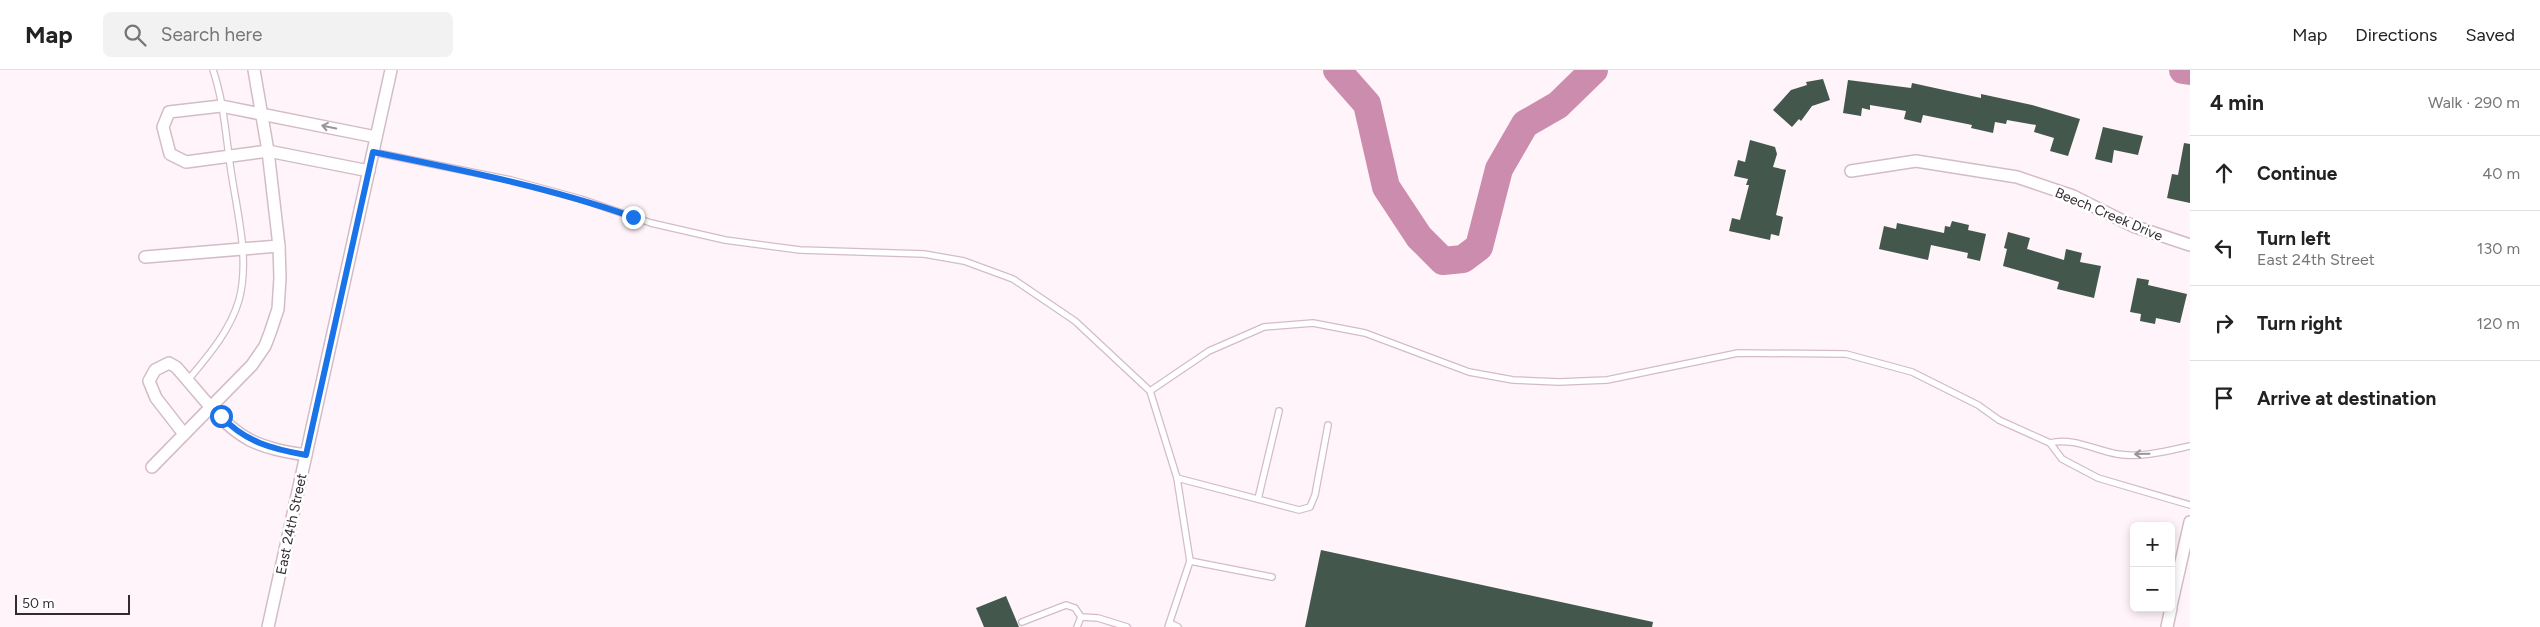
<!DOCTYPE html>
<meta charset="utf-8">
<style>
:root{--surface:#fff;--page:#f2f2f2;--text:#222;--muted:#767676;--line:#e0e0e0}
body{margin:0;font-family:Figtree,sans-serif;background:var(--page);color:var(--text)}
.controls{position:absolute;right:15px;bottom:15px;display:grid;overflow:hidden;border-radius:8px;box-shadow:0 2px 8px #0003}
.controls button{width:45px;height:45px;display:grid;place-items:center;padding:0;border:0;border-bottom:1px solid var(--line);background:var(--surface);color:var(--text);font:25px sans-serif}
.scale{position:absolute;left:15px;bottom:12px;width:115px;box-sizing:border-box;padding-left:5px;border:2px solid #342b30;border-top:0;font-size:14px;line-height:18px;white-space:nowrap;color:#342b30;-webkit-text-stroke:4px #fff;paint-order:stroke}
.stop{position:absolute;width:15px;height:15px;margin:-11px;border:4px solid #1a73e8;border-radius:50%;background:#fff}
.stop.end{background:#1a73e8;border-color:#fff;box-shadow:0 1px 5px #0008}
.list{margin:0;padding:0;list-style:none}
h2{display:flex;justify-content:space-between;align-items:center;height:65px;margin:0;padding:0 20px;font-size:21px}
h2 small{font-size:16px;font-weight:400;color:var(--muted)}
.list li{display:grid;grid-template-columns:32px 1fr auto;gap:15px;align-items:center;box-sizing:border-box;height:75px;padding:0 20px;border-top:1px solid var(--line)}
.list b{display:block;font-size:19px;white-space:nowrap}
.list p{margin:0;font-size:16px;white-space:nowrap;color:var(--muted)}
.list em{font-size:16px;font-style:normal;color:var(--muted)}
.icon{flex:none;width:28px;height:28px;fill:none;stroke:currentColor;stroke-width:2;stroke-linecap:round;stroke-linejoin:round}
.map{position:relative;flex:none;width:2190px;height:557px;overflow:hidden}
header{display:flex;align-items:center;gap:30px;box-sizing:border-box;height:70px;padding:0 25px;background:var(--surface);border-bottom:1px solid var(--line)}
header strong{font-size:24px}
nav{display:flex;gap:28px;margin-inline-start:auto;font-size:18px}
.search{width:350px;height:45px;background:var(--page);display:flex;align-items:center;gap:12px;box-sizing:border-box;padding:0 18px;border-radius:8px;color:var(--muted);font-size:19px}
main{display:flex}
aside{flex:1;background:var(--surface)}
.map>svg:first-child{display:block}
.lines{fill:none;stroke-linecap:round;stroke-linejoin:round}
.river{stroke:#cc8cae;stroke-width:28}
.building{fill:#43574d}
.service-casing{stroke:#d3bcc8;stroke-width:8}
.minor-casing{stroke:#d3bcc8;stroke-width:14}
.service{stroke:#fff;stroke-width:5.5}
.minor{stroke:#fff;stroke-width:11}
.oneway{stroke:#9a9598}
.route{stroke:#1a73e8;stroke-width:6}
.labels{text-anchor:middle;stroke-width:5;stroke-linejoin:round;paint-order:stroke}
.street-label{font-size:14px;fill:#342b30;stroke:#fff}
</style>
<header>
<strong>Map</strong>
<div class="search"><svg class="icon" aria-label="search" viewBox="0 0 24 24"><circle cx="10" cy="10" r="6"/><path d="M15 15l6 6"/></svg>Search here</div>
<nav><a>Map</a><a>Directions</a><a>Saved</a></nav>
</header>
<main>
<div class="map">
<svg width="2190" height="557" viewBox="0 0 2190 557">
<rect width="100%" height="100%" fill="#fef4f9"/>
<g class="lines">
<g class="river">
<path d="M1337 0 1367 34 1386 117 1419 167 1443 191 1463 189 1479 177 1499 99 1525 54 1558 35 1594 0"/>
<path d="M2183 0 2190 1"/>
</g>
</g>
<g class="building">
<path d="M1823 9 1830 30 1812 36 1801 51 1799 49 1792 57 1773 40 1791 20 1807 15 1806 12Z"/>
<path d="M1848 10 1911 18 1912 13 1981 28V24L2032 35 2080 49 2068 86 2050 81 2054 68 2034 62 2036 55 2007 50 2006 54 1995 52 1993 63 1971 58 1972 55 1923 45 1921 53 1904 49 1906 41 1870 35V40L1862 38 1861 46 1843 43Z"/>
<path d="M2103 57 2143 66 2138 85 2114 80 2112 93 2095 89Z"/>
<path d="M1750 70 1775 77 1777 84 1773 97 1786 100 1776 145 1783 147 1779 166 1771 164 1770 170 1729 161 1732 148 1740 150 1749 115H1746L1748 109 1734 106 1738 90 1745 92Z"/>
<path d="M2184 73 2190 74V133L2167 128 2172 104 2178 105Z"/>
<path d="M1952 151 1969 155 1968 160 1986 164 1980 191 1967 188 1968 183 1931 175 1928 190 1879 179 1884 156 1896 159 1897 153 1944 163 1945 156 1950 157Z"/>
<path d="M2008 162 2030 168 2027 179 2064 190 2066 179 2082 183 2080 192 2101 196 2094 228 2057 219 2059 212 2003 196 2007 179 2004 178Z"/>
<path d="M2137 208 2149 210 2148 215 2187 224 2180 253 2156 248 2155 254 2140 251 2141 244 2130 242Z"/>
<path d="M1321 480 1653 552 1652 557H1305Z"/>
<path d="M1006 526 1019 557H984L976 538Z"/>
</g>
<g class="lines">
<g class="service-casing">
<g id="service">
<path d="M373 82 511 110 581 129 651 153 725 170 800 180 924 184 964 191 1013 209 1075 251 1150 321 1177 408 1190 491 1168 557"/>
<path d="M188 310C208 286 230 261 239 230 250 189 237 142 231 101 226 68 224 32 213 0"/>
<path d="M1150 321 1209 281 1264 257 1313 253 1365 263 1469 302 1513 310 1559 312 1607 310 1738 283 1846 284 1912 302 1978 335 1999 350 2050 373"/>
<path d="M2190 376C2167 381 2141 388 2117 384 2095 380 2072 367 2050 373L2062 389 2098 408 2190 435"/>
<path d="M1177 408 1299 440 1310 437 1315 425 1328 355"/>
<path d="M1258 429 1279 341"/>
<path d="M1190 491 1272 507"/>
<path d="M1081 547 1098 548 1127 557"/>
<path d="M1022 552 1066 535 1075 538 1081 547 1077 557"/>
<path d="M1170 553 1178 557"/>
</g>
</g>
<g class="minor-casing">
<g id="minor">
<path d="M369 101 268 81 186 92 170 84 163 57 169 42 221 36 376 67"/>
<path d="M1851 101 1916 91 2017 107 2073 126 2133 156 2190 175"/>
<path d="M145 187 279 176"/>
<path d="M184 364 156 328 149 311 155 300 169 293 176 297C198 321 221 355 250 370 268 379 287 382 306 385"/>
<path d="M152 397 252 295 265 276 270 263 278 239 280 208 279 176 268 81 254 0"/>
<path d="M2171 536 2190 452"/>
<path d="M268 557 391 0"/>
<path d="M2167 557 2171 538"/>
</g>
</g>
<use href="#service" class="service"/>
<use href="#minor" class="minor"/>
</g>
<defs><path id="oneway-shaft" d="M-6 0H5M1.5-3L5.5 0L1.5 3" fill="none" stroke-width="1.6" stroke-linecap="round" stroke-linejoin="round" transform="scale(1.25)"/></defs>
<g class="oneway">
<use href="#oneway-shaft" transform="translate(329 57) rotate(-168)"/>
<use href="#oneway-shaft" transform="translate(2142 384) rotate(179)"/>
</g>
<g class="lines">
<path class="route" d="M221 346C245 372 272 379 306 385L373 82C461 100 548 117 633 147"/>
</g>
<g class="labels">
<g class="street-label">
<text transform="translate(2109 144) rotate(23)" y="5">Beech Creek Drive</text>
<text transform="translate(291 454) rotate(-78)" y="5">East 24th Street</text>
</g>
</g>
</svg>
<div class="controls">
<button>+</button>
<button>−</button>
</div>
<div class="scale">50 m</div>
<div class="stop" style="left:221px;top:346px"></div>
<div class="stop end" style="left:633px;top:147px"></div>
</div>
<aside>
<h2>4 min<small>Walk · 290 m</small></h2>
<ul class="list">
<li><svg class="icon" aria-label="ahead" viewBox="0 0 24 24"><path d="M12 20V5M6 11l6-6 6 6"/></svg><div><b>Continue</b></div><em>40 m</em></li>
<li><svg class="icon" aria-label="left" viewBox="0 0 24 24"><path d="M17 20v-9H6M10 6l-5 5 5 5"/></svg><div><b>Turn left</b><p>East 24th Street</p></div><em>130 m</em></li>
<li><svg class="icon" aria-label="right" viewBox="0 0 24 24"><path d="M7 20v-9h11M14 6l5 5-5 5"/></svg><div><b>Turn right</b></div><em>120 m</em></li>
<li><svg class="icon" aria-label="arrive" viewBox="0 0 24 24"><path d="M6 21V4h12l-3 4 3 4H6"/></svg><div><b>Arrive at destination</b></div></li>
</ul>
</aside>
</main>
